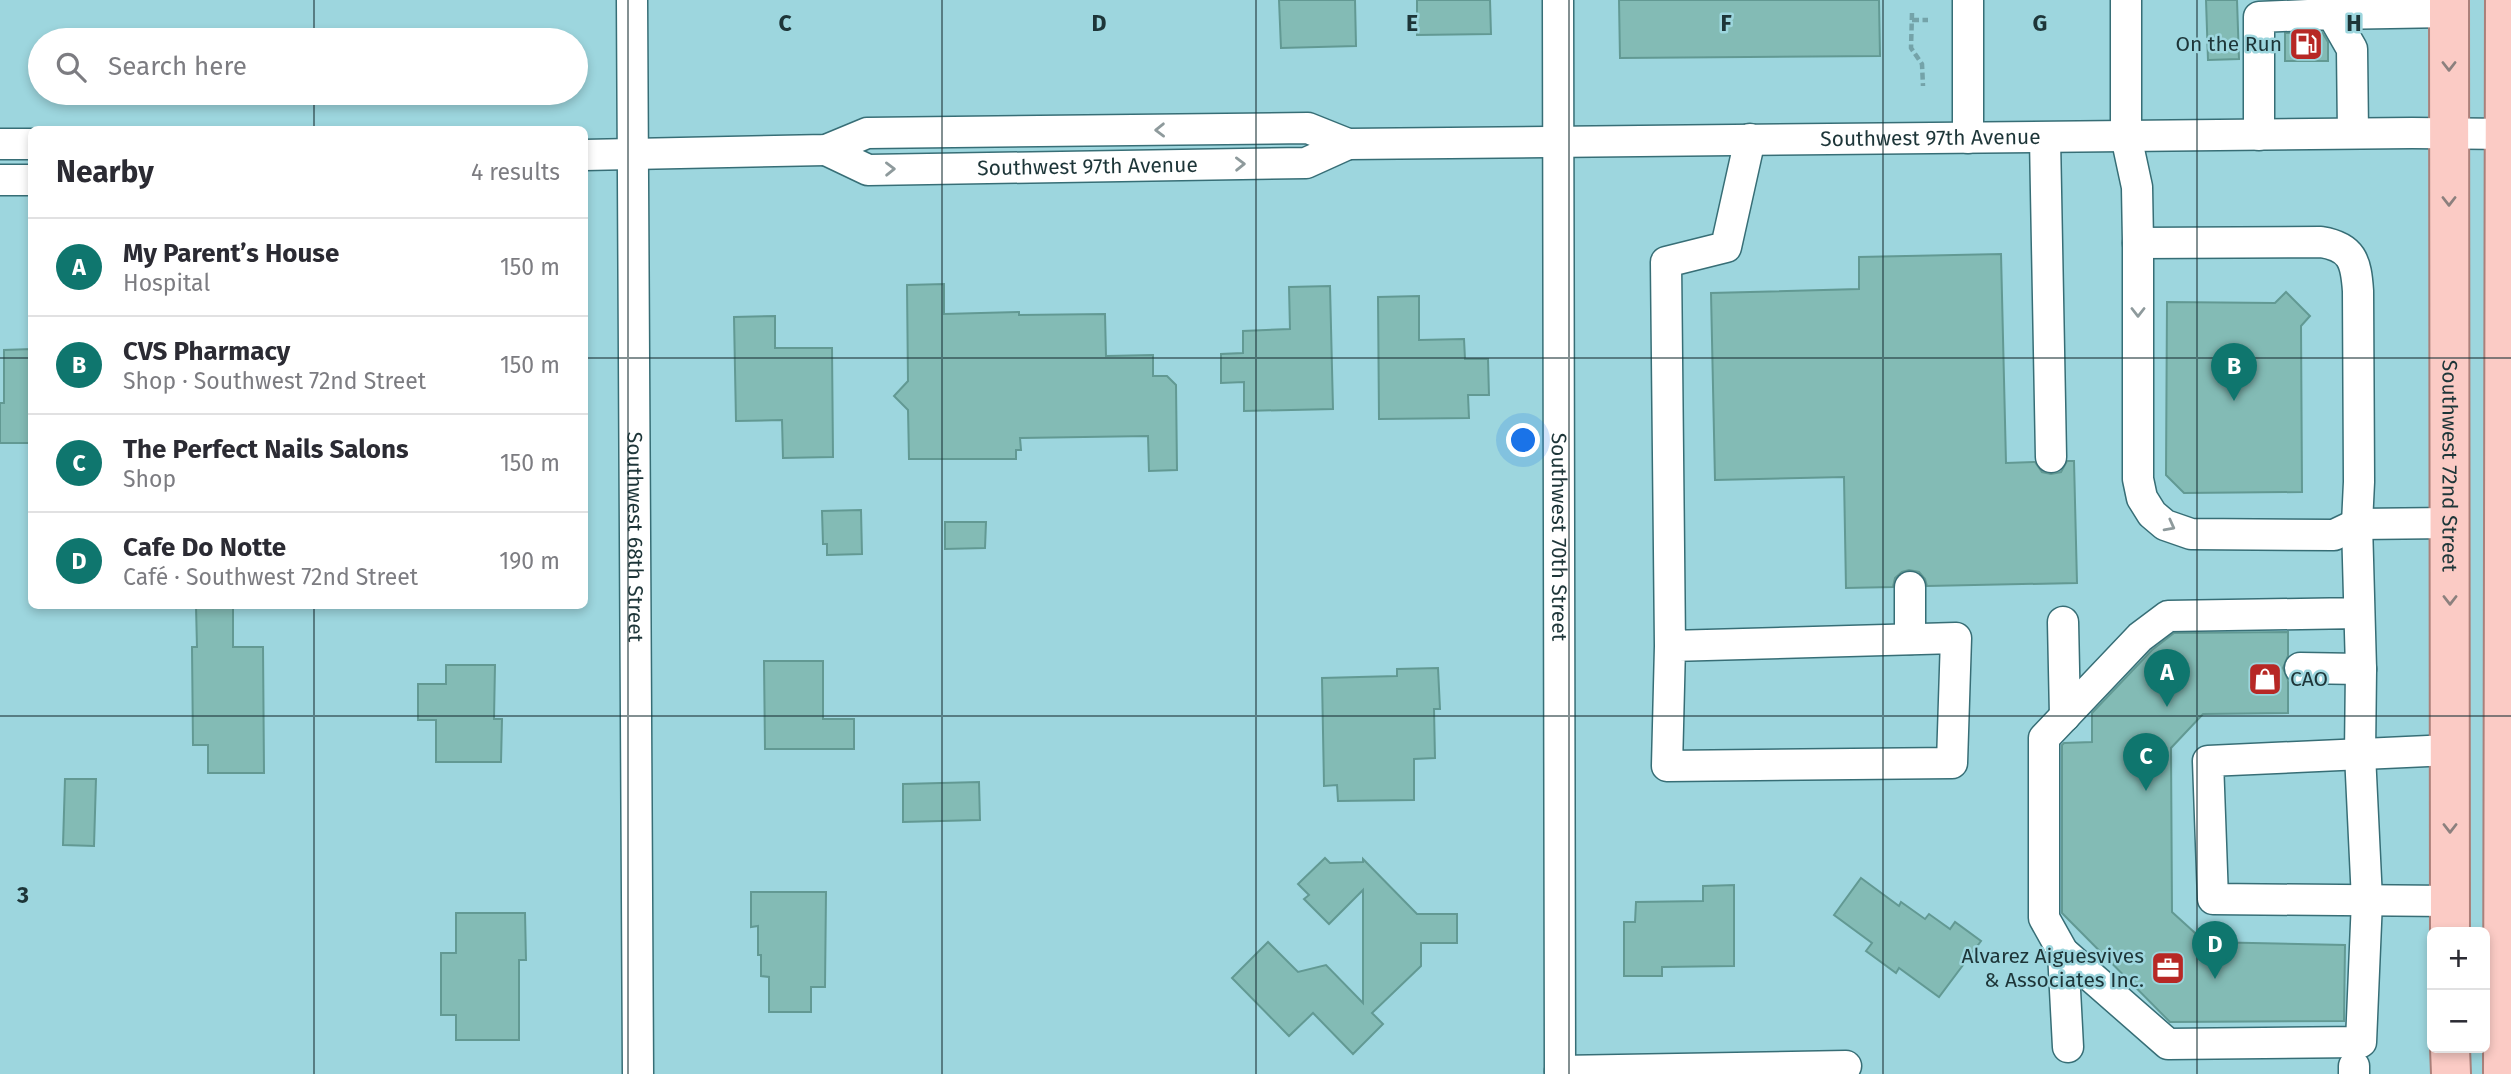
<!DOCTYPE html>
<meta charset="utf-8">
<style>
:root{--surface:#fff;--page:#f7f7f7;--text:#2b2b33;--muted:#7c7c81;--line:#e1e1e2;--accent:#0f766e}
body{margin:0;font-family:"Fira Sans",sans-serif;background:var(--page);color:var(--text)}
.controls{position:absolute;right:21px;bottom:21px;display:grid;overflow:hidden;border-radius:10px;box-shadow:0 4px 10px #0003}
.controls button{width:63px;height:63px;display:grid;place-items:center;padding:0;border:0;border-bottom:2px solid var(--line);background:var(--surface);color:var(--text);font:35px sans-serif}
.you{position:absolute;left:1524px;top:441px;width:24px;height:24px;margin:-18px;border:5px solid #fff;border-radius:50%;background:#1a73e8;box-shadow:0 0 0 10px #1a73e833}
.badge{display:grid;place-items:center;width:46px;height:46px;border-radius:50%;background:var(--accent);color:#fff;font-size:23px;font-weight:700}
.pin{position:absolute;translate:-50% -58px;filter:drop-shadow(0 2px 4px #0008)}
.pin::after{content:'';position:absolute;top:37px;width:24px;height:21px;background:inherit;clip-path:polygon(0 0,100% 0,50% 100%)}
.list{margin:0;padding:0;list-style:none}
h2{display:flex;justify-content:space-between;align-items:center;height:91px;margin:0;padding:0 28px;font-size:30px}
h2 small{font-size:23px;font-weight:400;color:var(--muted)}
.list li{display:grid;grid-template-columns:46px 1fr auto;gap:21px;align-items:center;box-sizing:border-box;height:98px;padding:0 28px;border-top:2px solid var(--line)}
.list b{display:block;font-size:26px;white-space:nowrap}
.list p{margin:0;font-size:23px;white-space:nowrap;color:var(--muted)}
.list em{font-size:23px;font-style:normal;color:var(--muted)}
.icon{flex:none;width:38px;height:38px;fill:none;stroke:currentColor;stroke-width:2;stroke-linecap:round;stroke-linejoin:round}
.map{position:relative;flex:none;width:2511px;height:1074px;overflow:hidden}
.search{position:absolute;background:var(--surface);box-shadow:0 4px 10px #0003;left:28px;top:28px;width:560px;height:77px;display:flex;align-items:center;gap:18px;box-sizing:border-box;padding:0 24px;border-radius:38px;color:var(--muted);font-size:26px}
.panel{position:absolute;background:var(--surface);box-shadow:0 4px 10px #0003;left:28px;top:126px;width:560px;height:483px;border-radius:10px}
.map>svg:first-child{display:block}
.building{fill:#83bbb5;stroke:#629993;stroke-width:2}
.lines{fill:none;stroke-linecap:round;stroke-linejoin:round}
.minor-casing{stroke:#376e76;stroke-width:33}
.major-casing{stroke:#ab807a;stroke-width:42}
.path{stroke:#74a3a9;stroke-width:4.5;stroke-dasharray:7 3.5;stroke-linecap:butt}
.minor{stroke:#fff;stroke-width:30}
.major{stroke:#fbcbc5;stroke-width:38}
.oneway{stroke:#8c807e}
.oneway2{stroke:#8e9a9c}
.grid{fill:none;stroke:#1d3538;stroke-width:2;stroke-opacity:0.55}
.labels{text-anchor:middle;stroke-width:5;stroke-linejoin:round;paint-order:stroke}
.poi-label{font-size:21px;fill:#1d3538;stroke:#9dd6de;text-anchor:end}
.street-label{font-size:21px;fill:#1d3538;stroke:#9dd6de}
.grid-label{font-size:23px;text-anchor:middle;font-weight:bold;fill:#1d3538;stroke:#9dd6de;stroke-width:5;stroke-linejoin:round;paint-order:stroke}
</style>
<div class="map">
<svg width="2511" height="1074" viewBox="0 0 2511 1074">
<rect width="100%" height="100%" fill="#9dd6de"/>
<g class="building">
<path d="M1279 0H1355L1356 46 1281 48Z"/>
<path d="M1417 0H1490L1491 34 1417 35Z"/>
<path d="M1619 0H1879L1880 56 1620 58Z"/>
<path d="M2206 0H2237L2239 59 2208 60Z"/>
<path d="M2322 32 2328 42V61H2285V33Z"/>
<path d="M2001 254 2006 463 2035 462 2042 472 2051 474 2061 472 2067 461H2074L2077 583 1927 586 1925 579 1919 572 1909 570 1902 572 1895 578 1893 587 1846 588 1844 477 1715 480 1711 293 1859 289V257Z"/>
<path d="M944 284V314L1019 312V315L1105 314 1106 356 1153 355V376H1167L1176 385 1177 470 1149 471 1148 436 1020 438 1021 450H1016V459H909L908 410 894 396 908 381 907 285Z"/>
<path d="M1330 286 1333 409 1244 411V382L1221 383V354L1243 353V331L1290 329 1289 287Z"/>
<path d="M2286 292 2310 316 2301 326 2302 492 2184 493 2166 475 2167 302 2275 303Z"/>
<path d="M1419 296V340L1464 339 1465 359H1488L1489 395H1468L1469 418 1379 419 1378 297Z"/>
<path d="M775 316V348H832L833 457 783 458 782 420 736 421 734 317Z"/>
<path d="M32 349V443H0V403H4V350Z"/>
<path d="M861 510 862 554 827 555V544H823L822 511Z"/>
<path d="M945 522H986L985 548 945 549Z"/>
<path d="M196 606H233V647H263L264 773H208V745H193L192 647H197Z"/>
<path d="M2288 632V656L2283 668 2288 680V713L2203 714 2171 748 2172 912 2205 942 2345 945 2344 1021 2170 1022 2062 913V745L2064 743 2092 742V713L2152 650 2174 633Z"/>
<path d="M764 661H823V719H854V749H765Z"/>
<path d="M446 665H495L494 719H502L501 762H436V720H418V684H446Z"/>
<path d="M1438 668 1440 709H1434L1435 758 1414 759V800L1338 801 1337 785 1324 786 1322 678 1397 676V669Z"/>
<path d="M65 779H96L94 846 63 845Z"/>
<path d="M979 782 980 820 903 822V784Z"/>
<path d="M1325 858 1330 863 1363 862V859L1417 914H1457V943H1421V966L1372 1013 1383 1024 1353 1054 1313 1013 1289 1036 1232 978 1268 942 1298 972 1326 965 1363 1003V890L1329 924 1304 899 1309 895 1298 884Z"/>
<path d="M1861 878 1899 906 1901 902 1925 919 1929 914 1950 929 1955 922 1981 941 1939 997 1899 968 1896 973 1866 951 1872 943 1834 915Z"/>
<path d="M1734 885V966L1662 967V976H1624V922H1635L1636 902 1703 901V886Z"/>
<path d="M751 892H826L825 987H811V1012H769V977L761 976V955H758V926L751 927Z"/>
<path d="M456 913H525L526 960H519V1040H456V1015H441V953H456Z"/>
</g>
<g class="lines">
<g class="minor-casing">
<g id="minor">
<path id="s1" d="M632 0 638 1074"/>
<path id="s2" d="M1558 0 1560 1074"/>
<path d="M2126 0V136L2137 187 2138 243 2321 242C2352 247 2356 261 2358 291L2359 482 2357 524 2361 669 2360 754 2367 900 2361 1042 2168 1044 2063 952 2044 918V738L2140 637 2168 616 2359 613"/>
<path d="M2331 0 2332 14 2449 12"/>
<path d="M2259 135V17L2332 14 2352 49 2353 133"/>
<path d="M1968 138V0"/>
<path d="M2045 138 2051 457"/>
<path d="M0 144H32"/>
<path id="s3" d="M826 150 868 170 1306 163 1348 144"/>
<path id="s4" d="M584 155 826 150 867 133 1308 128 1348 144 2412 133 2511 134"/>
<path d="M0 180H32"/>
<path d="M2138 243V479L2142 498 2152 514 2165 525 2191 534 2334 535 2357 524 2450 523"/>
<path d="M1910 587V639"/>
<path d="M2063 622 2065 716"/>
<path d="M1670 646 1667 766 1952 763 1956 638 1670 646 1666 262 1726 247 1750 139"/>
<path d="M2300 668 2361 669"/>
<path d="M2450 750 2208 761 2213 899 2450 901"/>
<path d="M2063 952 2068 1047"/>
<path d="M2354 1066V1074"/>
<path d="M1560 1071 1846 1066"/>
</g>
</g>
<g class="major-casing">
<g id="major">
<path id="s5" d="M2449 0 2450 932"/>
<path d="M2450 1048 2451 1074"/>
<path d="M2503 1074 2505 0"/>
</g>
</g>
<g class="path">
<path d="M1912 13 1911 48 1922 64 1923 86"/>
<path d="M1912 20H1928"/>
</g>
<use href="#minor" class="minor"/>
<use href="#major" class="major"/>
</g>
<defs><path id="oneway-chevron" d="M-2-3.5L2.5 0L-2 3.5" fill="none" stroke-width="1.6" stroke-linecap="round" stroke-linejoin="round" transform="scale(1.75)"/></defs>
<g class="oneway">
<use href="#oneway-chevron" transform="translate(2449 66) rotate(90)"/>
<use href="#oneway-chevron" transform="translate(2449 201) rotate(90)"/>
<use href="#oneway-chevron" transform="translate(2450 600) rotate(90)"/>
<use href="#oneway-chevron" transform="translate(2450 828) rotate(90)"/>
</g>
<g class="oneway2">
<use href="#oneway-chevron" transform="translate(1160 130) rotate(179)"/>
<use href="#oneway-chevron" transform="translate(1240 164) rotate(-1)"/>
<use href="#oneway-chevron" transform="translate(890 169) rotate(-1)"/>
<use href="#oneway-chevron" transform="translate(2138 312) rotate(90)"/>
<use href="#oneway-chevron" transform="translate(2170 526) rotate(28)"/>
</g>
<path class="grid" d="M314 0V40M628 0V1074M942 0V1074M1256 0V1074M1569 0V1074M1883 0V1074M2197 0V1074M314 93V130M0 358H32M584 358H2511M314 606V1074M0 716H2511"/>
<defs>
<g id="fuel-square" transform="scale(1.75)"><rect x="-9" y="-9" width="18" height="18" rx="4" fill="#b72825" stroke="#9dd6de"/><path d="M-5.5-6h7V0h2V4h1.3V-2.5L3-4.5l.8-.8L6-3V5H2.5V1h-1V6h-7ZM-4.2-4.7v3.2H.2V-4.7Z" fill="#fff"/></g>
<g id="shop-square" transform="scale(1.75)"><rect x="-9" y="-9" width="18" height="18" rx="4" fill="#b72825" stroke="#9dd6de"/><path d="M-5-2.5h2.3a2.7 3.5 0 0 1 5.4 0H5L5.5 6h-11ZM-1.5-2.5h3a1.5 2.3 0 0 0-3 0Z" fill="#fff"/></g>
<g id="office-square" transform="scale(1.75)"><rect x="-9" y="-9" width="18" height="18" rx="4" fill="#b72825" stroke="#9dd6de"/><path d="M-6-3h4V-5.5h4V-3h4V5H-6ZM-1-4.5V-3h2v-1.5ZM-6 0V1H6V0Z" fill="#fff"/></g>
</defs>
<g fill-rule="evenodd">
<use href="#fuel-square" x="2306" y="44"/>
<use href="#shop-square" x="2265" y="679"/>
<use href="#office-square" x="2168" y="968"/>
</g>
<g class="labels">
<g class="poi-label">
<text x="2282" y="51">On the Run</text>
<text x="2290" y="686" text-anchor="start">CAO</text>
<text x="2144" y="963">Alvarez Aiguesvives<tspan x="2144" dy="24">&amp; Associates Inc.</tspan></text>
</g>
<g class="street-label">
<text dy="7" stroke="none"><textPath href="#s4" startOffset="1353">Southwest 97th Avenue</textPath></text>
<text dy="7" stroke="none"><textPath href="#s3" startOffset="266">Southwest 97th Avenue</textPath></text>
<text dy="7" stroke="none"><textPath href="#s5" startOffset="466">Southwest 72nd Street</textPath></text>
<text dy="7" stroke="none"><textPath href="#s1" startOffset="537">Southwest 68th Street</textPath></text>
<text dy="7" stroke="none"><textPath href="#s2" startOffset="537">Southwest 70th Street</textPath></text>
</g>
</g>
<g class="grid-label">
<text x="785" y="31">C</text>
<text x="1099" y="31">D</text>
<text x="1412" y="31">E</text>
<text x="1726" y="31">F</text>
<text x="2040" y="31">G</text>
<text x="2354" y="31">H</text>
<text x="23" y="903">3</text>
</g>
</svg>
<div class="controls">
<button>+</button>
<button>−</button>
</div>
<div class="you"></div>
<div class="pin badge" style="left:2167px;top:707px">A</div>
<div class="pin badge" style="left:2234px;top:401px">B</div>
<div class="pin badge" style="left:2146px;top:791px">C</div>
<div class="pin badge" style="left:2215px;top:979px">D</div>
<div class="search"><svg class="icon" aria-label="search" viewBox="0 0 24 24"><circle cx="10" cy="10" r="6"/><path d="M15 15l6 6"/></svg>Search here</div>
<section class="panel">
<h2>Nearby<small>4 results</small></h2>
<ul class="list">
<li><span class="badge">A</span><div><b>My Parent’s House</b><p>Hospital</p></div><em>150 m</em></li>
<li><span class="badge">B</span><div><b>CVS Pharmacy</b><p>Shop · Southwest 72nd Street</p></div><em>150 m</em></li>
<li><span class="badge">C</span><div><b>The Perfect Nails Salons</b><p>Shop</p></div><em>150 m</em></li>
<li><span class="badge">D</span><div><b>Cafe Do Notte</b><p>Café · Southwest 72nd Street</p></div><em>190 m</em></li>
</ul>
</section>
</div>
